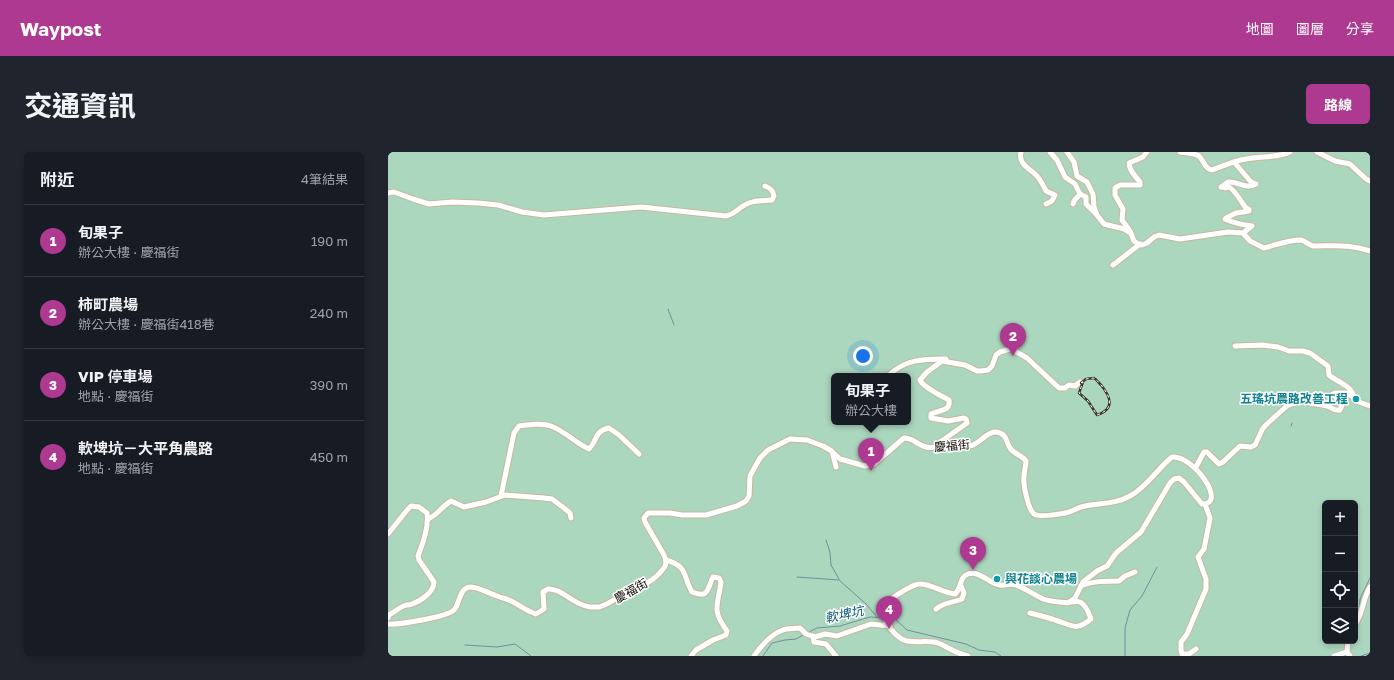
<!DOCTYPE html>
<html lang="zh-TW">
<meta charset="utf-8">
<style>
:root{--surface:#171b24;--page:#20242c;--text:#f1f3f6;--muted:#9ea1a6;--line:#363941;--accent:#ae3991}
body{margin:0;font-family:"Golos Text","Noto Sans TC",sans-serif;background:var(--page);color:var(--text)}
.controls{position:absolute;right:12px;bottom:12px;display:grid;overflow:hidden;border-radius:6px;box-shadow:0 2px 6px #0003}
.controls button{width:36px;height:36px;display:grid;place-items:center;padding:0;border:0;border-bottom:1px solid var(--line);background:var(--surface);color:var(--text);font:20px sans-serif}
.you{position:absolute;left:475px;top:204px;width:14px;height:14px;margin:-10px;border:3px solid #fff;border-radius:50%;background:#1a73e8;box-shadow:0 0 0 6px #1a73e833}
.badge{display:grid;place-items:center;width:26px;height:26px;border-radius:50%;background:var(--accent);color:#fff;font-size:13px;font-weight:700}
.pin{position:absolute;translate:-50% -33px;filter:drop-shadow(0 1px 2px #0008)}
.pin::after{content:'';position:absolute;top:21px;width:14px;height:12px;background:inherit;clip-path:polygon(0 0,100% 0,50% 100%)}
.popup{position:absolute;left:443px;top:221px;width:80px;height:52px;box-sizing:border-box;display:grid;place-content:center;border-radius:6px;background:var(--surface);filter:drop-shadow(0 1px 3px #0005);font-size:13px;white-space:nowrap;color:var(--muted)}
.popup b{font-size:15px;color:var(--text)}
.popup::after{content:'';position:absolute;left:50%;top:100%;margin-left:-8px;border:8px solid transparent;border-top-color:var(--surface)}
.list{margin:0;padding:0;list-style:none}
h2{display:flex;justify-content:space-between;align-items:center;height:52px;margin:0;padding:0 16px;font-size:17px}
h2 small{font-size:13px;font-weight:400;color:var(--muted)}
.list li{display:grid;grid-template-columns:26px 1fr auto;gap:12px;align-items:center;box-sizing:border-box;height:72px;padding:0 16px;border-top:1px solid var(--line)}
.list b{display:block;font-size:15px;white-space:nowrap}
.list p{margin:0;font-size:13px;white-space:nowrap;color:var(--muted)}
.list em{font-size:13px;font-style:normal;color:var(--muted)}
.icon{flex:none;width:22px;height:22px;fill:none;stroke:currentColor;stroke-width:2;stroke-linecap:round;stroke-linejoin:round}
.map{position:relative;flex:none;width:982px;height:504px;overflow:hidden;border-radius:6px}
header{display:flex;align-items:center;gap:24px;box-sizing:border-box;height:56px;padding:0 20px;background:var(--accent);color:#fff}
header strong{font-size:19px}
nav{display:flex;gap:22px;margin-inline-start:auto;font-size:14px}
.intro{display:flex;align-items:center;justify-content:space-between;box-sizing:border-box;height:96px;padding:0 24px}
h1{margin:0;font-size:28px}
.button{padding:10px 18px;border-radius:6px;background:var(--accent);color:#fff;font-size:14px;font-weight:700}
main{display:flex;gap:24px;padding:0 24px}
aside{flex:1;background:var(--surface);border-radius:6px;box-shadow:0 2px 6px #0003}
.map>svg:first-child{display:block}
.green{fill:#acd7bf;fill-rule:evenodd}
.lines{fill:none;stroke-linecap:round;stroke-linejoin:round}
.stream{stroke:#718e9c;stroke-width:1}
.minor-casing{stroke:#c9b79c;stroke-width:7}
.minor{stroke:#fff;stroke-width:5}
.rail-casing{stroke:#3b352d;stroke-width:2.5}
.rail{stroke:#fff;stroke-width:1;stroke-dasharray:3;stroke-linecap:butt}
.culture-dot{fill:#0f9aa8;stroke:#fff;stroke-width:1.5}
.labels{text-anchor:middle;stroke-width:3;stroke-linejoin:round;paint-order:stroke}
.culture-label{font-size:12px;font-weight:bold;fill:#0d838f;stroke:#fff;text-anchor:end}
.street-label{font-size:12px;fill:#100a03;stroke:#fff}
.water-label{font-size:13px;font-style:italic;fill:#0f5e7f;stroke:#fff}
</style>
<header>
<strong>Waypost</strong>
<nav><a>地圖</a><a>圖層</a><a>分享</a></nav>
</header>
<div class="intro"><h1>交通資訊</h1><a class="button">路線</a></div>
<main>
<aside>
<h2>附近<small>4筆結果</small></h2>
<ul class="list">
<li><span class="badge">1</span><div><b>旬果子</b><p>辦公大樓 · 慶福街</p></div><em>190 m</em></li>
<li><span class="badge">2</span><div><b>柿町農場</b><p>辦公大樓 · 慶福街418巷</p></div><em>240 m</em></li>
<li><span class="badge">3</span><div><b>VIP 停車場</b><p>地點 · 慶福街</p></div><em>390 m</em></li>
<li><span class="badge">4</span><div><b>軟埤坑－大平角農路</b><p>地點 · 慶福街</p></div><em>450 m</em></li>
</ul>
</aside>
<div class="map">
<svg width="982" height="504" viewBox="0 0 982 504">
<rect width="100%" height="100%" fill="#fdf5ea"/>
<path class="green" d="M0 0H982V504H0ZM446 224H520V270H446ZM937 351H967V489H937Z"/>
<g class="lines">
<g class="stream">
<path d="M280 157 286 173"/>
<path d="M903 274 904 271"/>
<path d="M438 388 442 400 443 413 451 427"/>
<path d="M409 425 451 428 478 452 489 465"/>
<path d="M967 465 971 458 972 447 982 426"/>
<path d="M499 466 507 467 519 478 578 492 591 498 607 500 613 504"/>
<path d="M421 480 429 476 452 474 482 465 496 466"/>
<path d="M77 493 109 495 127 492 143 504"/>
<path d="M957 498V489"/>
<path d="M375 504 384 491 397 488 408 487 417 482"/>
<path d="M737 504V476L742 458 754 444 769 415"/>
<path d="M973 504 982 501"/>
</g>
<g class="minor-casing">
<g id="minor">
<path d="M633 0C630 12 641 16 648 23 653 28 655 33 658 39L667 43 664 49 658 52"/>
<path d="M662 0 669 8 677 25 687 32 692 42 686 49 685 52"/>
<path d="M679 0 686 10 689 24 699 30 705 42 706 55 709 63 716 72 736 77 741 80"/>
<path d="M759 0 755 5 741 11C741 18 747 24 752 30V33H732L727 36V43L735 57 734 68 742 79 746 89 750 92 754 93 759 91 766 85 771 83 792 87 840 80 855 81 862 89 876 96C888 93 900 88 913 88 918 89 921 94 927 94 947 94 962 92 982 99"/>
<path d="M792 0C797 1 806 1 811 4 816 9 817 17 824 18 835 14 846 9 858 7 872 4 890 6 902 0"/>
<path d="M929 0 947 9 962 12 978 27 982 29"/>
<path d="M846 10 863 30 868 32C858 38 850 29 840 30L833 35 838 36 841 35C849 40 852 49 858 56L861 57V59L848 61 838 66 837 67C846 71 855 73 864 74L855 81"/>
<path d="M0 41 6 40 25 47 41 52 64 50 90 51 110 53 134 60 156 63 253 55 338 64C347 62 347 59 355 54 364 48 373 49 384 48L386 44C385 38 382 36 377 34"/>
<path d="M692 42 698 45V52L709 63"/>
<path d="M725 113 752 92"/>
<path d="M847 194 875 193 890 195 901 199H915L922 201 940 214 941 223C949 230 963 233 966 245"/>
<path d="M500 224C517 207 535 207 558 207"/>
<path d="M551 295V291L579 271 578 267 576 266 560 269 543 266V262C550 258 563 260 561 248 555 245 534 234 532 228L539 220 554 209 577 213 589 219H593L600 218 604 214 608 203 612 200 622 197 625 198 639 206 671 236H677L681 233 687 234 692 230"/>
<path d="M444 299 448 315"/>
<path d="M808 315 816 300H819L831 312 835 310 852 294 863 295 867 293 875 276 880 271 900 253 916 248C926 254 929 251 939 254 944 256 946 259 952 258L954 253 945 242 947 241H958L966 245 968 249 982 254"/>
<path d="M113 344 126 281 131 274C140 273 153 270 163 274 177 279 187 291 201 297 210 288 206 279 221 276L231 283 251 302"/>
<path d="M40 367C50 363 54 354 63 349L76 355 98 350 117 343 156 346 164 347 176 356 182 361 183 366"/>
<path d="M0 382 20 357 23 354 31 355 39 361C41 375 35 391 30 404L31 408 46 430C46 440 33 449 24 452 22 453 20 453 18 453 12 455 6 460 1 463L0 466"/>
<path d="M278 408C301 415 294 423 304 440 321 447 319 437 325 425L331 426 333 430C330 454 323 457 339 479L338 483 325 488 308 498 303 504"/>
<path d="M693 434C704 429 718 429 731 429L737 424 747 420"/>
<path d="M548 457C556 450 565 451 574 447L576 441 573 434"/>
<path d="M642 461C650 463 659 465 667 468 684 473 687 480 703 467 701 461 698 453 692 450 689 449 685 450 682 450"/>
<path d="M0 472C10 473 59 465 66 458 72 452 71 435 83 435 93 436 100 441 109 444 113 446 117 446 121 448 130 452 138 459 148 462L156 457 155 440 160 437C174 436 185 453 202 455 205 455 208 455 211 455 219 453 226 447 234 444 248 436 265 431 275 417 279 413 278 407 276 403L257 370 256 366 260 361H282L294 363H318L349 354 358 349 361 344 362 324 372 306 380 298 402 287 419 288 435 294 442 298 452 307 477 314 486 312 516 286C526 286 529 293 538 295 546 297 555 293 563 293 569 293 576 294 582 294 592 292 601 276 612 281 619 283 618 290 622 296 626 302 634 303 638 309 638 314 636 319 636 324 635 333 640 357 646 362 652 366 671 362 677 361 684 360 690 355 697 354 712 351 728 352 742 344 759 335 769 317 784 305 806 303 840 353 814 352L796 330 791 326 786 327 782 331 753 380 728 401 719 414 709 419 695 430 687 446 680 451C672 450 663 450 655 447 646 443 633 433 624 432 620 432 616 434 612 433 601 432 592 418 580 422 571 425 574 436 567 442 556 441 543 432 532 432 525 432 508 443 502 448 486 459 505 486 519 489 529 491 541 488 550 491 560 495 569 502 580 504"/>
<path d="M967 473C976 459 974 448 982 435"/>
<path d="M425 484 426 490 438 492 448 504"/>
<path d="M808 497 801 502H794L793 498V490L799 482 818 437V427L810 405 816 397 822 366 817 352"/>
<path d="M959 500 960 489"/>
<path d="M366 504C373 494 383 482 395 478 400 476 407 477 412 476L418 482 427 485 437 482 449 484 483 472 502 474"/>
<path d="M946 504 959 500 962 504"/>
</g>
</g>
<use href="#minor" class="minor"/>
<g class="rail-casing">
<path id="rail" d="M693 231 698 227 706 226C709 228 710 230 713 233 723 245 727 257 709 263L700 249 691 241 695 230"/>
</g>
<use href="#rail" class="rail"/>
</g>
<g class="culture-dot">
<circle cx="968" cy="247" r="4"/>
<circle cx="609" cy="427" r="4"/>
</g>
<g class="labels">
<g class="culture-label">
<text x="960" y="251">五瑤坑農路改善工程</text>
<text x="617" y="431" text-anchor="start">與花談心農場</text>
</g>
<g class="street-label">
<text transform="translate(564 294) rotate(-5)" y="4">慶福街</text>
<text transform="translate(243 439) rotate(-29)" y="4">慶福街</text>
</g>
<g class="water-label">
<text transform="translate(456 462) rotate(-12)" y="5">軟埤坑</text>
</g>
</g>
</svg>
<div class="controls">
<button>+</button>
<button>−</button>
<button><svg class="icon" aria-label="locate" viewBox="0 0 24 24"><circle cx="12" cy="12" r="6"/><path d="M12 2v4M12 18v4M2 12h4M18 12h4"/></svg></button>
<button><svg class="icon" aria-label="layers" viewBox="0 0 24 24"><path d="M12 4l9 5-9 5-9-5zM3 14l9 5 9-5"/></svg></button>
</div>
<div class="you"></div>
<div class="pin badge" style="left:483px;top:319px">1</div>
<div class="popup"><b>旬果子</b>辦公大樓</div>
<div class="pin badge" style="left:625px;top:204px">2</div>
<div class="pin badge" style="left:585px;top:418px">3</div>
<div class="pin badge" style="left:501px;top:477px">4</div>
</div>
</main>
